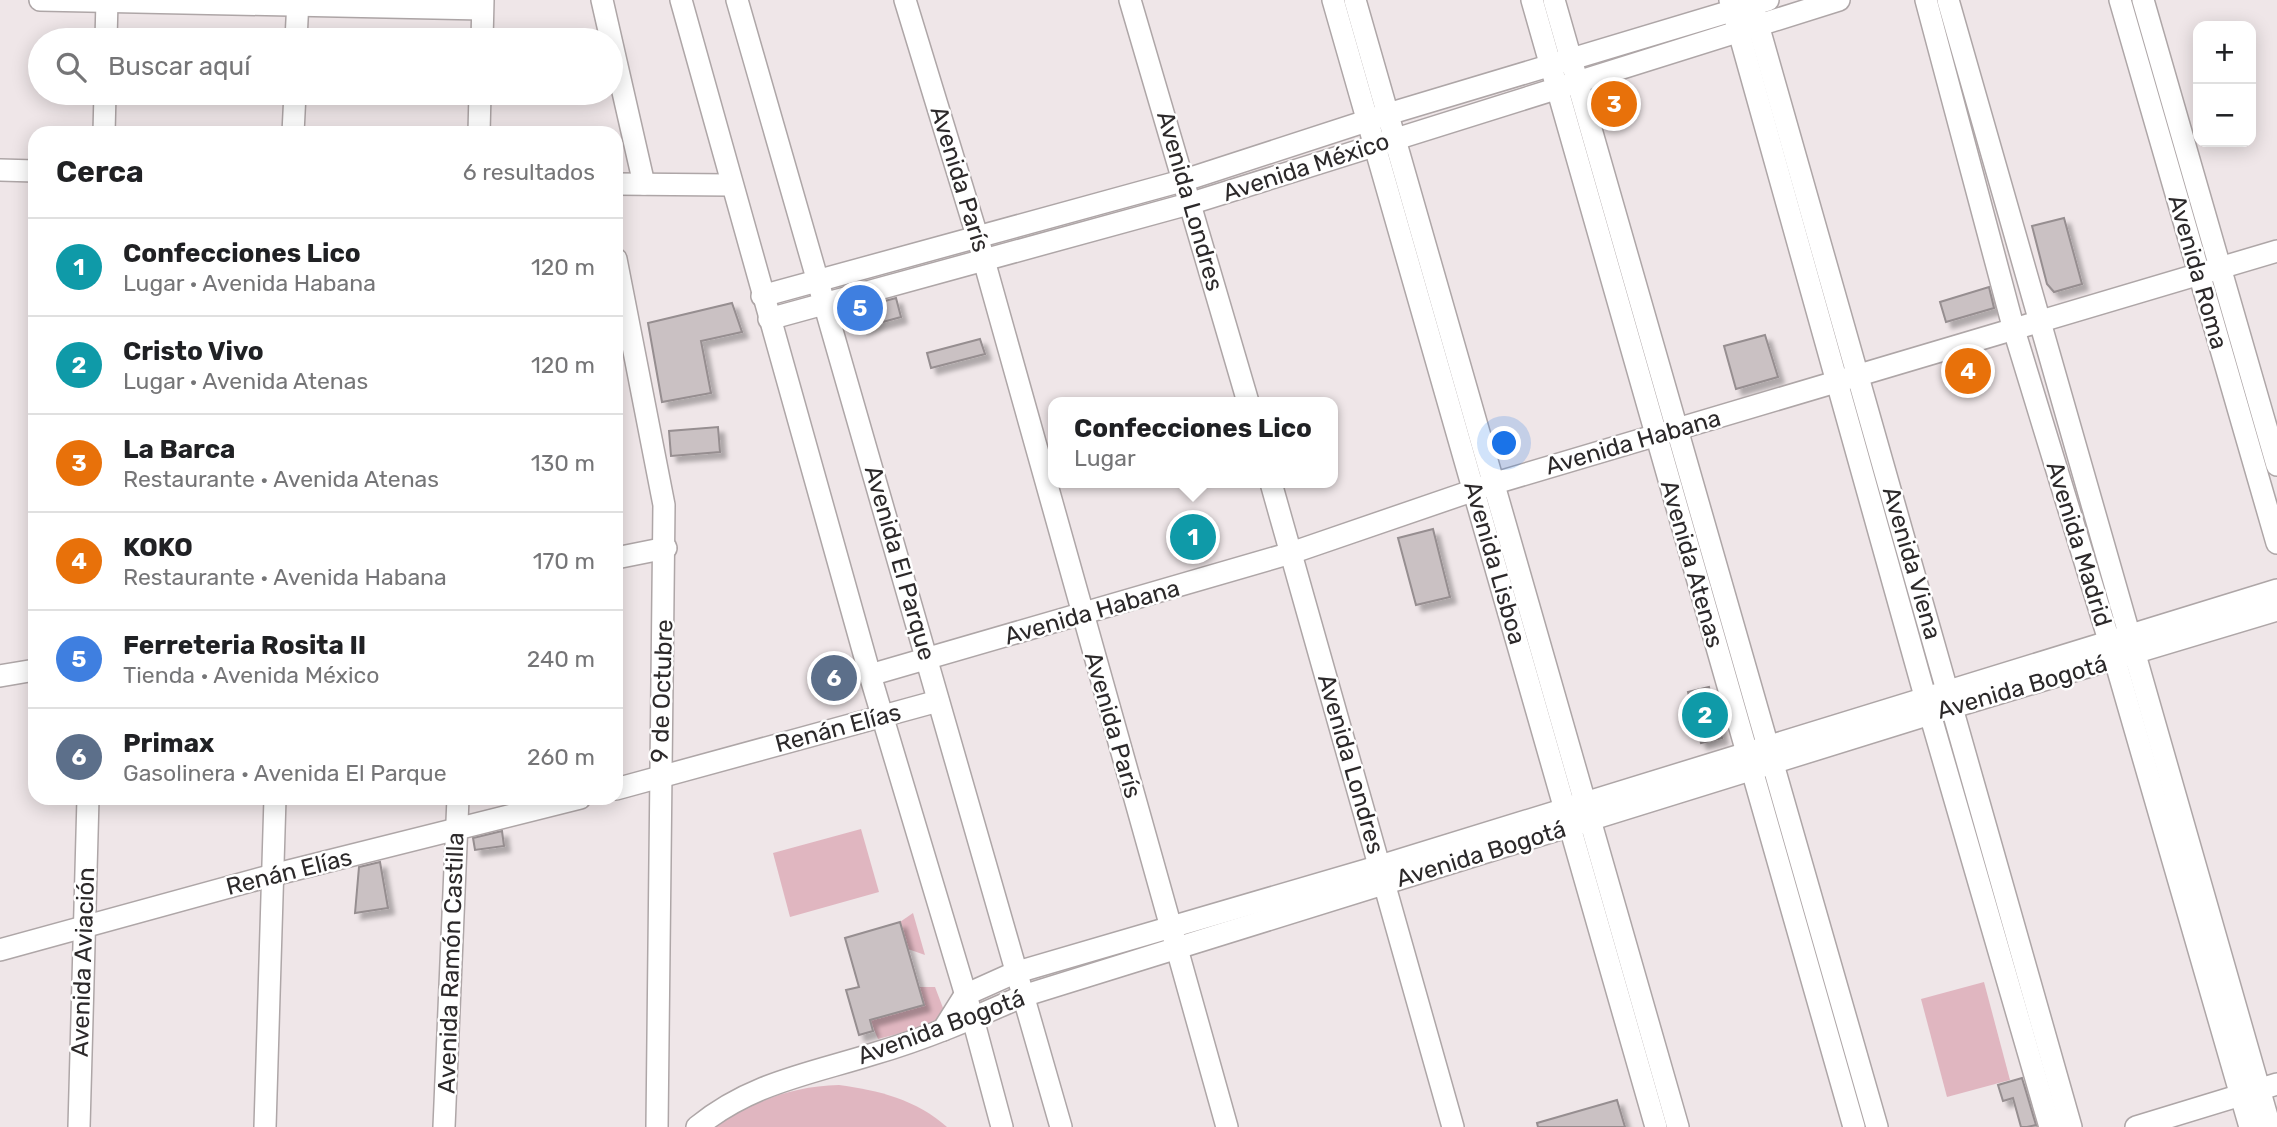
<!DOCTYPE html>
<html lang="es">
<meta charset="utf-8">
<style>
:root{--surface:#fff;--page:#f6f6f6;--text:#202124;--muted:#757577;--line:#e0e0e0;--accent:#1a73e8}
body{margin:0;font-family:Rubik,sans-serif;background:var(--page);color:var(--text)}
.controls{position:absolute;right:21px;top:21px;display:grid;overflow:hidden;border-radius:14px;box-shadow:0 4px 18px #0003}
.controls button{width:63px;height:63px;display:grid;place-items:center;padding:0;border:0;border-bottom:2px solid var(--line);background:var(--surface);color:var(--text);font:35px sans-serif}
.you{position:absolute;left:1505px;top:444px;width:24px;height:24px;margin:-18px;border:5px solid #fff;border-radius:50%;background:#1a73e8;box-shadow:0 0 0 10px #1a73e833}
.badge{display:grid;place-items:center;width:46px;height:46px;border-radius:50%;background:var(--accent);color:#fff;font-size:23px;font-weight:700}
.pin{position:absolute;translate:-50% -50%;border:4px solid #fff;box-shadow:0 2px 7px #0006}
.popup{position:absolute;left:1048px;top:397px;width:290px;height:91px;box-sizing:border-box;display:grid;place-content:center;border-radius:14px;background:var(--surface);filter:drop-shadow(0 2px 5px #0005);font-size:23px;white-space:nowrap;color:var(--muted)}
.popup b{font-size:26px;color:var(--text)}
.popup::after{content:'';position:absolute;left:50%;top:100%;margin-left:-14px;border:14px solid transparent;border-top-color:var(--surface)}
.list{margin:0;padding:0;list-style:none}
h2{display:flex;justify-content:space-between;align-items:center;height:91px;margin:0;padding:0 28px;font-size:30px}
h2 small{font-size:23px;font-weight:400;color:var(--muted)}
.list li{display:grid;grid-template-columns:46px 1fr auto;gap:21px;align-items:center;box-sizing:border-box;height:98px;padding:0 28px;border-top:2px solid var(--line)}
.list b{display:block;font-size:26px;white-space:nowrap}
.list p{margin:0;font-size:23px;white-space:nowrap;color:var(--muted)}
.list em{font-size:23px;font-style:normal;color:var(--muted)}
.icon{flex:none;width:38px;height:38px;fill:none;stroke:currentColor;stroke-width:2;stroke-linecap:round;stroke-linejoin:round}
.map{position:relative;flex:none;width:2277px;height:1127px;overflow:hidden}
.search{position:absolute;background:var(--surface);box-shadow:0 4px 18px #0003;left:28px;top:28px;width:595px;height:77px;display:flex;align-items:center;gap:18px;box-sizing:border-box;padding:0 24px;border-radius:38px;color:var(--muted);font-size:26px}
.panel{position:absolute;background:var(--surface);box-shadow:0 4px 18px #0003;left:28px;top:126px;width:595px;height:679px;border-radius:21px}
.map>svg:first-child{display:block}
.green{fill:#e0b6c0}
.building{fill:#cac1c3;stroke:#968e90;stroke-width:2;filter:url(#shadow)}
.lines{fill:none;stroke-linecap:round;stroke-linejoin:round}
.minor-casing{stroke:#aea6a7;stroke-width:24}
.minor{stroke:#fff;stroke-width:21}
.labels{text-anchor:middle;stroke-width:5;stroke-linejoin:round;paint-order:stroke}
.street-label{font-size:24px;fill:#2c292a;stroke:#fff}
</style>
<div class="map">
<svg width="2277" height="1127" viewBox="0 0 2277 1127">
<defs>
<filter id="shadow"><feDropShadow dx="6" dy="6" stdDeviation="2" flood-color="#0004"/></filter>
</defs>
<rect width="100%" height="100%" fill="#efe6e8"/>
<g class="green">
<path d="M861 829 879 892 790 917 773 853Z"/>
<path d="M913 913 925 955 908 949 900 922Z"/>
<path d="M1984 982 2010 1080 1947 1097 1921 999Z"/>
<path d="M919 987H935L948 1021 878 1039 870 1020 923 1005Z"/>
<path d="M839 1085C878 1090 917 1100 947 1127H713C753 1102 791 1086 839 1085Z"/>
</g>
<g class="building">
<path d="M1621 87 1628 110 1605 116 1600 98 1603 92Z"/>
<path d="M2064 218 2082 284 2054 292 2047 284 2032 226Z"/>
<path d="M1989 287 1994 308 1946 322 1940 302Z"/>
<path d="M896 298 901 317 861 328 855 309Z"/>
<path d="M732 303 742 332 701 341 711 393 662 402 648 323Z"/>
<path d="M1765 335 1778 377 1736 389 1724 346Z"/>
<path d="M980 339 985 354 931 368 927 353Z"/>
<path d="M718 427 720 452 671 456 669 431Z"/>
<path d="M1433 529 1450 597 1416 605 1398 538Z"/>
<path d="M1709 687 1722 738 1701 743 1688 692Z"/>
<path d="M502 831 504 846 475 850 473 838Z"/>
<path d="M380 862 388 908 355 913 359 867Z"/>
<path d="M900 922 924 1005 870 1020 873 1031 859 1035 846 990 859 987 845 938Z"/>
<path d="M2022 1078 2036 1125 2027 1127H2021L2013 1098 2003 1101 1998 1085Z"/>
<path d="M1617 1100 1625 1127H1538L1537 1123Z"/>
</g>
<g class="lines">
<g class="minor-casing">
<g id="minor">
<path d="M40 0 482 9"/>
<path d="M602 0 644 184"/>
<path d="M681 0 870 675 973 1019 1002 1127"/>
<path d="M737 0 1061 1127"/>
<path d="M905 0 978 239 1227 1127"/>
<path d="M1130 0 1248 402"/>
<path d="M1333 0 1656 1127"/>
<path d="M1355 0 1678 1127"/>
<path d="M1532 0 1854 1127"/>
<path d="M1554 0 1877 1127"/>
<path d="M1730 0 1930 714 2050 1127"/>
<path d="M1751 0 2071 1127"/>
<path d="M1926 0 2014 330 2115 660 2250 1127"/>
<path d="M1948 0 2270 1127"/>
<path d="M2120 0 2277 543"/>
<path d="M2143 0 2277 465"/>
<path d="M106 40 107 0"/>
<path d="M296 40 298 0"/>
<path d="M482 40 483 0"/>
<path d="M104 133 105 93"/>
<path d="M293 133 295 93"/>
<path d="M479 133 480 93"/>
<path d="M0 170 35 171"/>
<path d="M616 184 730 185"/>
<path d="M616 259 664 505 657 1127"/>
<path d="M762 296 1185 180 1388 114 1768 0"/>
<path d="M769 319 1192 203 1839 0"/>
<path d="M1271 483 1453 1127"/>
<path d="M616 558 666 548"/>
<path d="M870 675 1291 553 1492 484 2277 251"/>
<path d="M0 676 35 670"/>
<path d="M616 789 938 701"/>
<path d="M0 950 273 875 580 798"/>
<path d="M943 1030 965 995 1014 973 1380 866 2277 590"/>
<path d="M79 1127 88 798"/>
<path d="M265 1127 275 798"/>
<path d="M444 1127 458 798"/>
<path d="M697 1127C751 1083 809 1074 873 1054 925 1039 974 1018 1023 996L1930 714 2277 610"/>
<path d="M2136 1127 2277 1084"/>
</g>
</g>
<use href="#minor" class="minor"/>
</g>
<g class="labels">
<g class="street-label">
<text transform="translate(1306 167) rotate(-18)" y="8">Avenida México</text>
<text transform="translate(960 179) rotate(73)" y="8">Avenida París</text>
<text transform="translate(1190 201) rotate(74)" y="8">Avenida Londres</text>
<text transform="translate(2198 272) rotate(74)" y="8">Avenida Roma</text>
<text transform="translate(1633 442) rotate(-16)" y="8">Avenida Habana</text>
<text transform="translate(2079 544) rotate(73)" y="8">Avenida Madrid</text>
<text transform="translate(900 563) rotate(74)" y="8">Avenida El Parque</text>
<text transform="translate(1495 563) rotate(74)" y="8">Avenida Lisboa</text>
<text transform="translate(1912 563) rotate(74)" y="8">Avenida Viena</text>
<text transform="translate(1692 564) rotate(74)" y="8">Avenida Atenas</text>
<text transform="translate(1092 612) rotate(-16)" y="8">Avenida Habana</text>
<text transform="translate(2022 687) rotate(-16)" y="8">Avenida Bogotá</text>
<text transform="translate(662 691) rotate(-88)" y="8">9 de Octubre</text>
<text transform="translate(1113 725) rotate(74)" y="8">Avenida París</text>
<text transform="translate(838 728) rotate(-15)" y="8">Renán Elías</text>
<text transform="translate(1351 764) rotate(74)" y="8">Avenida Londres</text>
<text transform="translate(1481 854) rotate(-17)" y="8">Avenida Bogotá</text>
<text transform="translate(289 872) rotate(-14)" y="8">Renán Elías</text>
<text transform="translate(83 962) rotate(-88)" y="8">Avenida Aviación</text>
<text transform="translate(451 963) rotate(-88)" y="8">Avenida Ramón Castilla</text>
<text transform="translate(941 1027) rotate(-20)" y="8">Avenida Bogotá</text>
</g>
</g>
</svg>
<div class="controls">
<button>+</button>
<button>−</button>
</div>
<div class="you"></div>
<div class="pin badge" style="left:1193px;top:537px;background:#0f9aa8">1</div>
<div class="popup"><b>Confecciones Lico</b>Lugar</div>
<div class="pin badge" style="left:1705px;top:715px;background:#0f9aa8">2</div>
<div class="pin badge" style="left:1614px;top:104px;background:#e8710a">3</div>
<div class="pin badge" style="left:1968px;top:371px;background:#e8710a">4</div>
<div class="pin badge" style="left:860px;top:308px;background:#3f7fe0">5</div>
<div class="pin badge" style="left:834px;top:678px;background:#5c6f8a">6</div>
<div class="search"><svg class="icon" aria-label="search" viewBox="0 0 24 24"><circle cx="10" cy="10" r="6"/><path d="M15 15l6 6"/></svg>Buscar aquí</div>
<section class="panel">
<h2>Cerca<small>6 resultados</small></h2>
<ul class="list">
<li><span class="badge" style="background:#0f9aa8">1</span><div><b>Confecciones Lico</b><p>Lugar · Avenida Habana</p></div><em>120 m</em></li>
<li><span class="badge" style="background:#0f9aa8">2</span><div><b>Cristo Vivo</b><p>Lugar · Avenida Atenas</p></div><em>120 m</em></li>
<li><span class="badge" style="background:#e8710a">3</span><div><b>La Barca</b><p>Restaurante · Avenida Atenas</p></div><em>130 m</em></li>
<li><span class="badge" style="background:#e8710a">4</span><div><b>KOKO</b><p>Restaurante · Avenida Habana</p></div><em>170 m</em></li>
<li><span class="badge" style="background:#3f7fe0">5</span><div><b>Ferreteria Rosita II</b><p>Tienda · Avenida México</p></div><em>240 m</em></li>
<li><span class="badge" style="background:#5c6f8a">6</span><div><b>Primax</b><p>Gasolinera · Avenida El Parque</p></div><em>260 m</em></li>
</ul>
</section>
</div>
